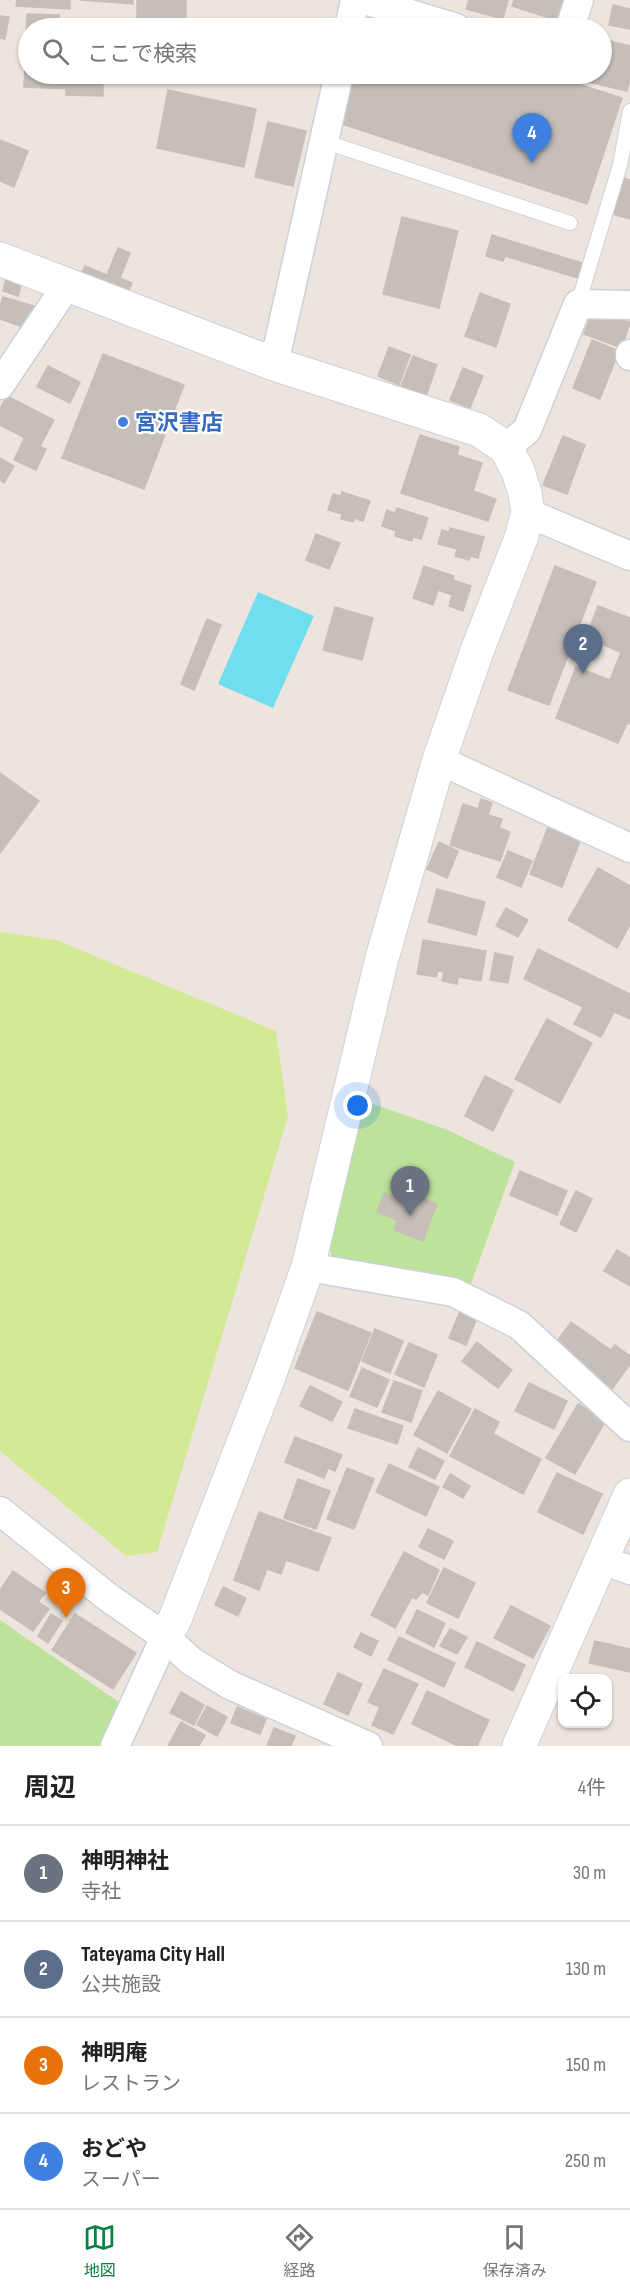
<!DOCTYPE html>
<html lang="ja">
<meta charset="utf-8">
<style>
:root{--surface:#fff;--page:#f2f2f2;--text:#222;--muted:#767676;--line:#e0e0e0;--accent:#0b8043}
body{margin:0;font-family:"Sofia Sans Condensed","Noto Sans JP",sans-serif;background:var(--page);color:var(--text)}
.controls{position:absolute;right:18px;bottom:18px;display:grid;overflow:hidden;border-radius:12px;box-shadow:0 2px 4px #0004}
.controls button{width:54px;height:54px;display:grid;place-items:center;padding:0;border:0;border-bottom:2px solid var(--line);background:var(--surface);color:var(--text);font:30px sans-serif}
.you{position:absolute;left:358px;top:1106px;width:21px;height:21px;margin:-15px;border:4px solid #fff;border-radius:50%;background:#1a73e8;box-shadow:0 0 0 9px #1a73e833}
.badge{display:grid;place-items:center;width:39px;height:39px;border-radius:50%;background:var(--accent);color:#fff;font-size:20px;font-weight:700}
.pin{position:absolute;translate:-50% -50px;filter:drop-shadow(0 2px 3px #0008)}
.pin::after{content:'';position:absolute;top:32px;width:21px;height:18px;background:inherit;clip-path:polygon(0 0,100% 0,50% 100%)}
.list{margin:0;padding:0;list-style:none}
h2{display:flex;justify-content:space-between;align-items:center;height:78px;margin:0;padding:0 24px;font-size:26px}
h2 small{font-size:20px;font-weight:400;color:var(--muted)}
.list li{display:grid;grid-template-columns:39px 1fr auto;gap:18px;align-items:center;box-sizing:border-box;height:96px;padding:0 24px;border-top:2px solid var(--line)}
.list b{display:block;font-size:22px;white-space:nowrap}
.list p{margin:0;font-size:20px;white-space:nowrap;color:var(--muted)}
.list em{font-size:20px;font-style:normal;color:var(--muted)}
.icon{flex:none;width:33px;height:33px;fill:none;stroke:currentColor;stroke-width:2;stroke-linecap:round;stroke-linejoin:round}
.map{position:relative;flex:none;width:630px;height:1746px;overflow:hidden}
.search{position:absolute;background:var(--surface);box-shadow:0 2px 4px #0004;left:18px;right:18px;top:18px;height:66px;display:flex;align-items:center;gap:15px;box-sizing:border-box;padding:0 21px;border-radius:33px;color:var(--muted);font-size:22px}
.sheet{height:462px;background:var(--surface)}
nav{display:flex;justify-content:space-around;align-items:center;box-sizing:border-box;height:84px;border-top:2px solid var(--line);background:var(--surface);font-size:16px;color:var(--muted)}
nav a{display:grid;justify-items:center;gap:3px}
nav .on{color:var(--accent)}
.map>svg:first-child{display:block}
.green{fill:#bde39a}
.pitch{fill:#d2ea95}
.water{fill:#70deee}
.building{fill:#c5beb9;stroke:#c8bfb6;stroke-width:1.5}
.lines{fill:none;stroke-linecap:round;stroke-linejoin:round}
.lane-casing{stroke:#cbd1dc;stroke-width:16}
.street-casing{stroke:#cbd1dc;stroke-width:31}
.secondary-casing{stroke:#cbd1dc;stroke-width:35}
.lane{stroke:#fff;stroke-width:14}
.street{stroke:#fff;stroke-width:28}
.secondary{stroke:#fff;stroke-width:33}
.shop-dot{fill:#3f7fe0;stroke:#fff;stroke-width:2}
.labels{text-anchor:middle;stroke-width:4.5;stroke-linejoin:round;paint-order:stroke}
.shop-label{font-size:22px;font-weight:bold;fill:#366cbe;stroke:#fff;text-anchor:start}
</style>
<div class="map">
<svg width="630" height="1746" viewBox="0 0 630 1746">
<rect width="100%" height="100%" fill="#ede4dd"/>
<g class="green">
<path d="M370 1103 445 1129 515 1162 468 1292 334 1261 329 1247 357 1126Z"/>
<path d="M0 1620 120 1703 101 1746H0Z"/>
</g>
<path class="pitch" d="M0 932 56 940 276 1031 288 1116 157 1552 126 1556 0 1451Z"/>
<path class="water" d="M258 592 314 616 273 708 218 684Z"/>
<g class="building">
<path d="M17 0H70V9L16 6Z"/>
<path d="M80 0H133V4Z"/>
<rect x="137" y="0" width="49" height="28"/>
<path d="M469 0H508L503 19 466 9Z"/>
<path d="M514 0H572L565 23 512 6Z"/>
<path d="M613 5 630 9V29L609 25Z"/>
<path d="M27 14 59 15 58 28H28V39H26Z"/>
<path d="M0 16 9 17 5 39 0 38Z"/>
<path d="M602 39 630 46V80L627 91 584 81 586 74H602Z"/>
<path d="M26 48 28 49V74H73V89L24 87Z"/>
<path d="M73 74H103V96L66 95V89H73Z"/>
<path d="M355 74H547L622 98 587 204 339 123Z"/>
<path d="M168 90 256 109 244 167 157 148Z"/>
<path d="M268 122 306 131 293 186 255 177Z"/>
<path d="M0 140 28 151 14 187 0 181Z"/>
<path d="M623 178 630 180V219L612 214Z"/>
<path d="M402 217 458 231 439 308 383 294Z"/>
<path d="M492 235 582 263 578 278 505 256 503 261 486 256Z"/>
<path d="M118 248 130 253 120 278 132 283 128 293 81 274 85 266 107 275Z"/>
<path d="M6 278 22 282 18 296 3 291Z"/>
<path d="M480 293 510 304 496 347 465 336Z"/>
<path d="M3 297 34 306 26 328 0 319V306Z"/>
<path d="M593 309 630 322 622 348 584 334Z"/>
<path d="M592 340 619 351 600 399 573 388Z"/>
<path d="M389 347 410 355 399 385 378 376Z"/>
<path d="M103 354 184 385 144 489 62 458Z"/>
<path d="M413 356 437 365 426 396 401 386Z"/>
<path d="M48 366 80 382 70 403 37 387Z"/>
<path d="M463 368 483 376 470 408 450 400Z"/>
<path d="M7 396 54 420 40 446 0 425V409Z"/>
<path d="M420 435 459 447 457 455 482 463 473 491 496 499 488 521 401 493Z"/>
<path d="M563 436 585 445 567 494 543 485Z"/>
<path d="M24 439 46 449 36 470 14 460Z"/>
<path d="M0 458 14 466 4 483 0 480Z"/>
<path d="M342 492 370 501 363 521 355 518 353 522 341 519 342 514 328 510 333 494 341 496Z"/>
<path d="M397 508 428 518 421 539 413 537 412 541 395 536 396 531 382 526 387 510 395 513Z"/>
<path d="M450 528 484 537 478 558 470 556 469 560 455 556 457 549 438 544 442 530 449 532Z"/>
<path d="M316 534 340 543 329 569 306 560Z"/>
<path d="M424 566 454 576 453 580 471 586 463 611 449 606 452 595 438 590 433 605 413 598Z"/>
<path d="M555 566 596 582 549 705 508 690Z"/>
<path d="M598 606 630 618V724L627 723 618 743 556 718 576 667 610 680 621 652 586 638Z"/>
<path d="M335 607 373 618 362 660 323 650Z"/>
<path d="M207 619 221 625 194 690 181 684Z"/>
<path d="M0 773 39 801 0 853Z"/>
<path d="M481 799 492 803 488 815 502 819 499 828 510 832 500 861 450 845 463 804 478 809Z"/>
<path d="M548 827 581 839 562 887 530 874Z"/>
<path d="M439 842 458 851 447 878 427 869Z"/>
<path d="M508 851 532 861 521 887 497 877Z"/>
<path d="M598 868 630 886V925L617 948 568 920Z"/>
<path d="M437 889 485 902 476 935 428 922Z"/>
<path d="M506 908 528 920 518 937 496 926Z"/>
<path d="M423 940 486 951 481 981 458 977 457 984 442 981 444 972 438 971 436 977 417 974Z"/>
<path d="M538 949 630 994V1019L614 1012 601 1037 574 1024 583 1007 524 979Z"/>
<path d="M495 953 513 957 508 983 490 980Z"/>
<path d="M547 1019 592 1043 560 1103 515 1079Z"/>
<path d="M485 1076 513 1090 493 1131 465 1116Z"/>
<path d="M520 1171 567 1191 557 1215 510 1195Z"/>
<path d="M576 1191 592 1199 576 1232 560 1224Z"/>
<path d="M384 1193 405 1201 408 1193 437 1204 423 1241 394 1230 397 1220 377 1212Z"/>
<path d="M617 1250 630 1258V1286L604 1271Z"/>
<path d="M460 1311 477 1318 466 1345 449 1338Z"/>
<path d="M317 1312 371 1333 348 1390 295 1368Z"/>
<path d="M571 1322 611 1350 615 1345 630 1356V1364L608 1395 553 1347Z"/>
<path d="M375 1329 403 1341 390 1373 362 1361Z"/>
<path d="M477 1342 512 1370 498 1388 462 1361Z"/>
<path d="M409 1343 437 1355 424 1387 395 1374Z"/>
<path d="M362 1368 389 1380 377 1407 350 1396Z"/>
<path d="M394 1381 422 1391 411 1422 382 1412Z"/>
<path d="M529 1383 567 1401 554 1429 515 1411Z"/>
<path d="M310 1386 342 1402 332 1421 300 1406Z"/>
<path d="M438 1391 471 1409 447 1453 414 1435Z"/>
<path d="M578 1404 606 1420 575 1474 546 1458Z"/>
<path d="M355 1409 403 1426 397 1444 348 1428Z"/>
<path d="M475 1409 499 1422 493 1434 541 1459 523 1494 450 1456Z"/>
<path d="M295 1437 342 1455 335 1471 328 1468 324 1478 285 1462Z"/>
<path d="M418 1448 444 1461 435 1479 409 1467Z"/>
<path d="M389 1464 439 1487 426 1516 376 1492Z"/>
<path d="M347 1468 374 1479 354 1529 327 1519Z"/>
<path d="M557 1473 602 1494 583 1534 538 1512Z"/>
<path d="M450 1474 470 1486 463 1498 443 1487Z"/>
<path d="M298 1479 330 1491 316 1529 284 1518Z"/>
<path d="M259 1512 331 1538 318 1571 286 1560 281 1574 267 1569 259 1590 234 1580Z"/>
<path d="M428 1529 453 1541 444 1559 419 1547Z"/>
<path d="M404 1552 439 1570 428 1595 422 1592 416 1599 412 1597 395 1628 371 1615Z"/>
<path d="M444 1568 475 1583 458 1618 427 1603Z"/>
<path d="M13 1571 45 1593 38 1602 49 1609 33 1631 0 1609V1590Z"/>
<path d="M223 1587 246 1598 238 1616 215 1605Z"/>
<path d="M511 1606 550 1626 533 1658 494 1638Z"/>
<path d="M417 1610 445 1623 434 1647 406 1633Z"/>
<path d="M51 1614 62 1621 48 1643 38 1636Z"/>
<path d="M75 1614 136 1653 113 1689 52 1650Z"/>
<path d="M450 1629 467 1637 457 1654 440 1646Z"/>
<path d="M361 1633 378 1641 371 1656 354 1647Z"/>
<path d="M399 1637 455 1663 444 1687 388 1660Z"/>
<path d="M595 1641 630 1649V1672L589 1663Z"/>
<path d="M477 1642 525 1665 513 1691 465 1667Z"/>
<path d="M384 1669 418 1684 393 1734 372 1725 380 1707 368 1702Z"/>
<path d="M338 1673 362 1684 348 1715 324 1704Z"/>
<path d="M427 1691 489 1720 477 1746H458L412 1724Z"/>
<path d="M181 1692 204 1705 194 1725 170 1713Z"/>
<path d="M207 1706 227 1717 217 1736 197 1725Z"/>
<path d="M237 1707 266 1719 260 1734 231 1723Z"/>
<path d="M181 1722 205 1735 199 1746H168Z"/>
<path d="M274 1728 295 1736 291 1746H267Z"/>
</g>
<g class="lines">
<g class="lane-casing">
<g id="lane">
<path d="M323 141 570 223"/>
<path d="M578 304 620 165 630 111"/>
</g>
</g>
<g class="street-casing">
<g id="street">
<path d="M365 0 456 28"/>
<path d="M349 28 355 0"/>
<path d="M570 28 579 0"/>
<path d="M630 354V356"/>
<path d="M274 364 339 74"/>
<path d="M0 385 67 285"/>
<path d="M506 448 527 430 578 304 630 305"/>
<path d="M528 513 630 556"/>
<path d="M439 760 630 848"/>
<path d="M308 1267 453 1292 519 1325 630 1427"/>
<path d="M0 1511 109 1598 165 1637 191 1661 230 1685 368 1746"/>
<path d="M602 1560 630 1570"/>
<path d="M115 1746 165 1637"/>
</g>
</g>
<g class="secondary-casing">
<g id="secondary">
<path d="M0 259 274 364 479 430 506 448 518 471 525 493 528 513 521 538 477 651 439 760 382 958 308 1267 268 1379 175 1619 165 1637"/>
<path d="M519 1746 630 1495"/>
</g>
</g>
<use href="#lane" class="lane"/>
<use href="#street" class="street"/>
<use href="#secondary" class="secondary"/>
</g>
<circle class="shop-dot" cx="123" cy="422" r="6"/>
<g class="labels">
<g class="shop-label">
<text x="135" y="430">宮沢書店</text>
</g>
</g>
</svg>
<div class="controls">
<button><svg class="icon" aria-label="locate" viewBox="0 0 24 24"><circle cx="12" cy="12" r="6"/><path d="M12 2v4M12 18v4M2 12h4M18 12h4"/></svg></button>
</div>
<div class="you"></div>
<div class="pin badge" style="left:410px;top:1216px;background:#6b7280">1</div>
<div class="pin badge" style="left:583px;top:674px;background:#5c6f8a">2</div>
<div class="pin badge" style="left:66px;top:1618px;background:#e8710a">3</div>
<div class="pin badge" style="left:532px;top:163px;background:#3f7fe0">4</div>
<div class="search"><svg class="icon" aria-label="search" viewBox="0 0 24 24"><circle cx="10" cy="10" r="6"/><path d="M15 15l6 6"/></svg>ここで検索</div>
</div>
<section class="sheet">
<h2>周辺<small>4件</small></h2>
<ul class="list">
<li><span class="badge" style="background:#6b7280">1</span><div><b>神明神社</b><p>寺社</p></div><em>30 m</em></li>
<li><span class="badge" style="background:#5c6f8a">2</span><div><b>Tateyama City Hall</b><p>公共施設</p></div><em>130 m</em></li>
<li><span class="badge" style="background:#e8710a">3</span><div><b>神明庵</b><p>レストラン</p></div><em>150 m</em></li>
<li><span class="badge" style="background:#3f7fe0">4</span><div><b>おどや</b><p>スーパー</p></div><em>250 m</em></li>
</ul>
</section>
<nav>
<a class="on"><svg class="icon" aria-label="map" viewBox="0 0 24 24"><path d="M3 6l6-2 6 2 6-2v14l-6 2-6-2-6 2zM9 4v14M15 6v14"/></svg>地図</a>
<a><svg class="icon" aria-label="directions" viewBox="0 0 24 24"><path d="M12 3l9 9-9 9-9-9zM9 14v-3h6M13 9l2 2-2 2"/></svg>経路</a>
<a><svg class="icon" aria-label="saved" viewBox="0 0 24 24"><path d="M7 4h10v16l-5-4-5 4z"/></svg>保存済み</a>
</nav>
